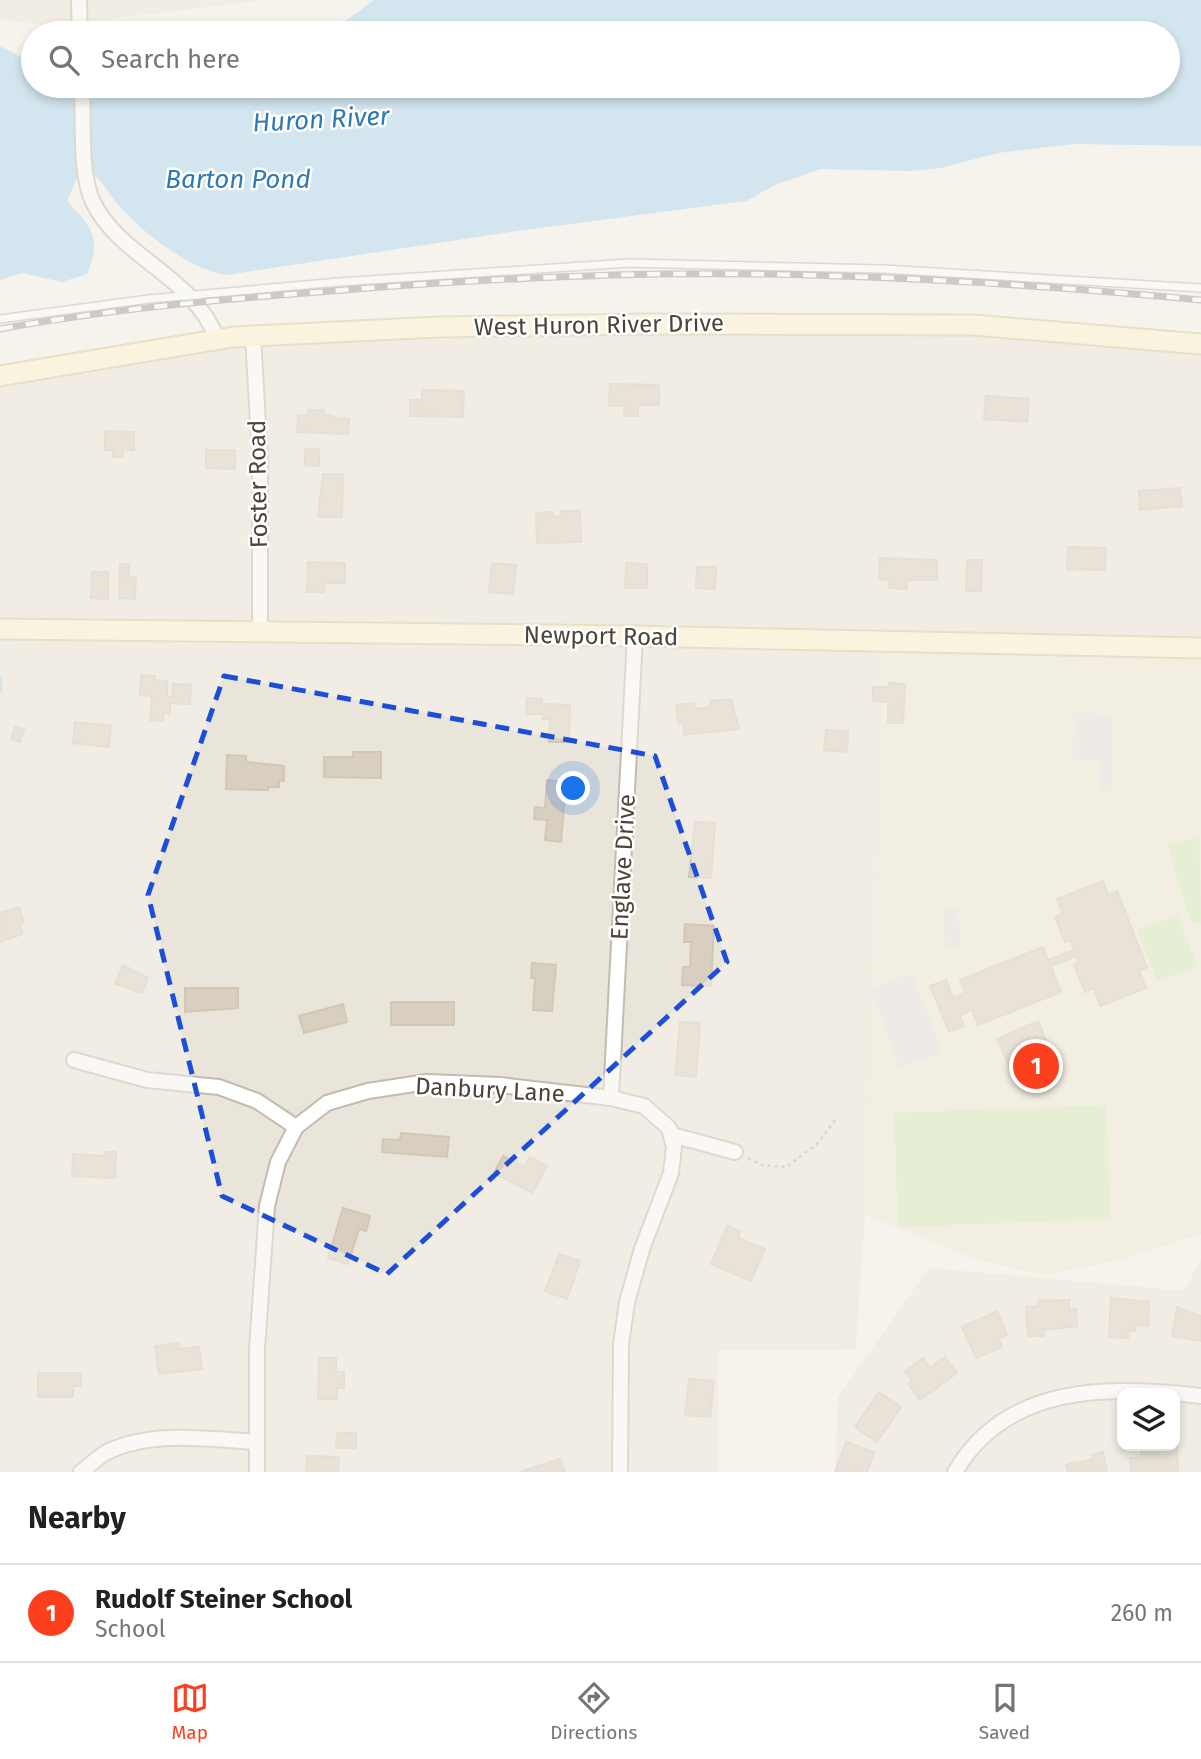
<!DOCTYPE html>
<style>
:root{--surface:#fff;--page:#f6f6f6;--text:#202124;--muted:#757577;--line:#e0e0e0;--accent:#fc3f1d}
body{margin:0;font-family:"Fira Sans",sans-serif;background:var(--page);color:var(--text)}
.controls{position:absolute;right:21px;bottom:21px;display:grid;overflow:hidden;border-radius:14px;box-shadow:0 4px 10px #0003}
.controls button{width:63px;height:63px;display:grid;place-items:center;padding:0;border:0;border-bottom:2px solid var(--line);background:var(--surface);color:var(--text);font:35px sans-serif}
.you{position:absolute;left:574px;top:789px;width:24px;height:24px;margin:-18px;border:5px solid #fff;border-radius:50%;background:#1a73e8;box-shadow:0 0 0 10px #1a73e833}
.badge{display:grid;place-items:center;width:46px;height:46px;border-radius:50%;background:var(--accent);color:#fff;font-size:23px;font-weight:700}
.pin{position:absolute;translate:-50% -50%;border:4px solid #fff;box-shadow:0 2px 7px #0006}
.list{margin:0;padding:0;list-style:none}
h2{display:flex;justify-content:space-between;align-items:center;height:91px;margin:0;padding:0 28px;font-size:30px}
h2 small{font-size:23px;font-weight:400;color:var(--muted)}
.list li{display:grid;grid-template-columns:46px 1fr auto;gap:21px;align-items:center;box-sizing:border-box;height:98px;padding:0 28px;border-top:2px solid var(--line)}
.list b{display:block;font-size:26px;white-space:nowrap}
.list p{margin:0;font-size:23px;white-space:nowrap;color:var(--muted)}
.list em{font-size:23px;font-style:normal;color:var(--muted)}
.icon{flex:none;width:38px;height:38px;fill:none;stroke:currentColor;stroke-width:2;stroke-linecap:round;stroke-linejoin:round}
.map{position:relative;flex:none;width:1201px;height:1472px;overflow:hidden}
.search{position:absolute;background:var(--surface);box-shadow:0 4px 10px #0003;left:21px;right:21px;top:21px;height:77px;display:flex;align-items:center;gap:18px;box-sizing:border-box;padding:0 24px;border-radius:38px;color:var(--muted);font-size:26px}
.sheet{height:189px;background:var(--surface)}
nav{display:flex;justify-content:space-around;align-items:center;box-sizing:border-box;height:98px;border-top:2px solid var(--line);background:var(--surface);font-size:19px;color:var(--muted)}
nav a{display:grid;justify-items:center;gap:4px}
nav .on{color:var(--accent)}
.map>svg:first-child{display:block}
.residential{fill:#eae5da;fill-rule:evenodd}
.education{fill:#efe8d6}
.green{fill:#d2eab5}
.parking{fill:#e5e3e0}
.water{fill:#a9d4f2}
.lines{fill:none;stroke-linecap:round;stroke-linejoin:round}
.stream{stroke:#a9d4f2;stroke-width:4.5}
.building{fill:#d8cfc1;stroke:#d3c7b4;stroke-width:2}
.lane-casing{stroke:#c2bbae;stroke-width:10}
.street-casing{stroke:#c2bbae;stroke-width:18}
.secondary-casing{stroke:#d6c79b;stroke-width:23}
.path{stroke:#c4b79f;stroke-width:2.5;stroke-dasharray:3.5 3.5;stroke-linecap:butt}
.lane{stroke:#fff;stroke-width:7}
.street{stroke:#fff;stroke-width:14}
.secondary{stroke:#fff3cd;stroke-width:19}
.rail-casing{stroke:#9a9a9a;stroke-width:7}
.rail{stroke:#fff;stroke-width:4.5;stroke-dasharray:13;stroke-linecap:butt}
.marked{fill:none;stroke:#1d4ed8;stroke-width:5;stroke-dasharray:14 9;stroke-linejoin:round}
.labels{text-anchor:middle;stroke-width:5;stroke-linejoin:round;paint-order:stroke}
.street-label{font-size:24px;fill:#4b4439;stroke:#fff}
.water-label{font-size:26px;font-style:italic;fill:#2e7ab2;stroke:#fff}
</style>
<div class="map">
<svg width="1201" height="1472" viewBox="0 0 1201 1472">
<rect width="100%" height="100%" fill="#f6f3ec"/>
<g class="residential">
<path d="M0 0H265L50 26 0 19Z"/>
<path d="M807 324 1124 343 1201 352V656L885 650 865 1214 856 1349 719 1351 718 1472H0V382L332 332Z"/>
<path d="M1201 1259V1472H835L838 1397 929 1268 1184 1291ZM1122 1393H1175V1446H1122Z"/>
</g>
<path class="education" d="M885 650 1201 656V1234L1116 1261 1041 1275 974 1258 865 1214Z"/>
<g class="green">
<path d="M1199 837 1201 921 1191 922 1167 844Z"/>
<path d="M1177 915 1197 966 1157 981 1137 930Z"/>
<path d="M1106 1105 1110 1219 898 1227 894 1113Z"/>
</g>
<g class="parking">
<path d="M1074 713 1112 714 1111 792 1099 791V760L1073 759Z"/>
<path d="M957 907 961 946 946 947 942 909Z"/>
<path d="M912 973 942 1053 900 1068 870 989Z"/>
</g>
<path class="water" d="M374 0H1201V146L1073 144 998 153 941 168 910 171 820 169 775 185 746 201 517 231 226 275C188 268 147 236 121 208 111 197 104 184 94 174H79L67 201C92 227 102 238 87 274L62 282 22 273 0 280V46L23 58 33 68V86C60 86 66 99 91 99L104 86H1168V33H329Z"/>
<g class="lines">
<path class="stream" d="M0 679V691"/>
</g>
<g class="building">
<path d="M610 384 659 385V405H638V416H624L625 406H609Z"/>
<path d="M422 390 464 391 463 417 410 416V400H422Z"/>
<path d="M986 396 1029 399 1027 422 984 419Z"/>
<path d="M308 410H324V415L333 416V418L349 419 348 434 297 432 298 415 307 416Z"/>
<path d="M105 431 134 432V450H123V457H113V450H105Z"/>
<path d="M305 449H319V466L305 465Z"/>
<path d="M206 450H235V469L206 468Z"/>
<path d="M323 474H343L342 517H318Z"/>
<path d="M1180 488 1182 506 1140 510 1139 491Z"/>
<path d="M561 511H580L581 542 537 543 536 513 552 512V517L562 516Z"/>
<path d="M1068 547 1106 548 1105 570 1067 569Z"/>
<path d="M880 558 937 560V580H907V589L889 588V580L879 579Z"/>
<path d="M967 560H982L981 591H966Z"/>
<path d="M308 562 345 563V583H325L324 592H307Z"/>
<path d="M492 563 516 565 513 594 489 592Z"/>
<path d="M626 563 647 564V588H625Z"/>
<path d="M120 564H129V577H136L135 599 119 598Z"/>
<path d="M697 567H716L715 589 696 588Z"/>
<path d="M92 572H108V599L91 598Z"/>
<path d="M141 675 155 676V680L167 681V697H172L173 684 191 685 190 704 170 703V714L164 713 163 721 150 720 152 696 140 695Z"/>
<path d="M889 683 905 684 903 723H888V702L873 701V687H889Z"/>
<path d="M527 698 542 699V704L570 705 569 742H549L550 719H543V714H526Z"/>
<path d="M731 699 739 729 684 735 683 723H678L676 705 694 703V709L711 707 710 701Z"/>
<path d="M75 722 111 726 109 747 73 743Z"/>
<path d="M15 727 24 729 20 742 11 740Z"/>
<path d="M826 730 848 731 847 752 824 750Z"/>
<path d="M353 752H381V778L324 777V757H353Z"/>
<path d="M227 755 246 756V762L284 766V781L279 780V787H268V790L226 789Z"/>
<path d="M547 780 566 782 561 842 545 840 547 820 534 819 535 807 545 808Z"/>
<path d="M695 822 715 823 711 878 689 877Z"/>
<path d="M1103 881 1108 895 1117 891 1147 967 1139 971 1146 988 1101 1006 1093 988 1085 992 1074 965 1079 963 1077 956 1051 966 1061 992 978 1025 972 1010 960 1015 964 1026 949 1032 930 986 946 980 953 998 965 993 960 980 1043 947 1048 960 1074 950 1070 940 1065 942 1055 917 1063 914 1057 899Z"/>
<path d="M19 907 24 922 19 923 23 934 0 942V913Z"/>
<path d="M685 924 714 926 711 986 682 985 683 967H690L691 942H684Z"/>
<path d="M532 963 556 965 552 1011 533 1010 535 978H531Z"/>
<path d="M123 965 148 978 142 993 115 984Z"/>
<path d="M185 988H238V1008L185 1012Z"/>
<rect x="391" y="1002" width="63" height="23"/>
<path d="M343 1004 347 1022 304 1033 299 1016Z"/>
<path d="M1038 1021 1056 1063 1016 1081 997 1039Z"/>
<path d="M680 1022 700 1023 696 1077 675 1075Z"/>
<path d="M401 1133 449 1137 447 1157 382 1152 383 1139 400 1140Z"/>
<path d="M106 1152H116L115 1178 72 1176 73 1154 106 1156Z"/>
<path d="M503 1156 524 1167 530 1157 547 1166 532 1193 494 1173Z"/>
<path d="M343 1208 370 1216 366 1231 359 1229 348 1264 328 1258Z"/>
<path d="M727 1226 740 1231 738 1238 765 1249 751 1281 711 1264Z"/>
<path d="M559 1254 580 1261 567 1299 545 1291Z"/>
<path d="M1111 1298 1149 1302 1148 1326 1136 1325 1135 1331H1128V1338L1109 1337Z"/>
<path d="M1069 1300V1309H1076L1077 1326 1043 1330 1044 1336H1028L1026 1307 1038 1306V1301Z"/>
<path d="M1177 1307 1201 1316V1341L1172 1336Z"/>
<path d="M997 1311 1007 1335 998 1339 1002 1347 976 1358 962 1327Z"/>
<path d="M178 1343 179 1349 199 1347 202 1369 159 1374 155 1346Z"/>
<path d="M945 1357 957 1373 920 1400 908 1384 912 1381 905 1371 923 1358 930 1368Z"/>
<path d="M319 1358H336V1372H344V1388H337V1399H318Z"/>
<path d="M38 1373H81V1386H73V1397H38Z"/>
<path d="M689 1379 714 1381 710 1417 685 1415Z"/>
<path d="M879 1392 901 1407 877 1442 855 1427Z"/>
<path d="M337 1433H356V1448H336Z"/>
<path d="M846 1442 874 1452 867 1472H835Z"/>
<path d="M1177 1446 1178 1472H1131L1130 1458H1141V1452L1159 1451V1447Z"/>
<path d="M1103 1452 1107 1472H1068L1066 1465 1093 1459 1092 1455Z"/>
<path d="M307 1456 339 1457 338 1472H306Z"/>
<path d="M560 1459 565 1472H520Z"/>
</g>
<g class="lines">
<g class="lane-casing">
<path id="lane" d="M0 319 149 299 339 282 629 263 883 269 1201 288"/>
</g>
<g class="street-casing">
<g id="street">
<path d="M79 0 80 33"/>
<path d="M82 86C84 119 79 173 93 202 120 258 194 276 217 339"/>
<path d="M253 336 260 458V632"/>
<path d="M74 1060 147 1080 219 1087 257 1101 296 1127"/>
<path d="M611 1098 635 636"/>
<path d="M672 1135 735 1152"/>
<path d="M81 1472C89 1466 98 1457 107 1452 151 1430 210 1439 257 1442"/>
<path d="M257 1472V1349L267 1206 278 1162 296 1127 327 1103 368 1091 427 1082 500 1085 611 1098 644 1106 669 1128 674 1147 671 1173 642 1249 627 1302 621 1344 620 1472"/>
<path d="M955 1472C1007 1383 1112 1385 1201 1396"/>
</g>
</g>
<g class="secondary-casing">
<g id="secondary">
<path d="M0 376 233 337 439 327 649 324 974 325 1201 344"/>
<path d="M0 629 635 636 1201 648"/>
</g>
</g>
<path class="path" d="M748 1158 762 1165 786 1167 817 1144 836 1119"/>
<use href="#lane" class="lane"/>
<use href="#street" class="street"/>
<use href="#secondary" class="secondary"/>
<g class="rail-casing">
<path id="rail" d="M0 329C105 310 212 300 319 292 463 280 609 272 754 274 903 276 1052 286 1201 300"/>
</g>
<use href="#rail" class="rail"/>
</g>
<path d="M0 0H1201V1472H0ZM224 676 655 756 727 962 387 1274 222 1196 148 895Z" fill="#f6f3ec" fill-opacity=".55" fill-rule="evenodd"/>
<path class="marked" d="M224 676 655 756 727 962 387 1274 222 1196 148 895Z"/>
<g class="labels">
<g class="street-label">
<text transform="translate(599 325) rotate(-1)" y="8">West Huron River Drive</text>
<text transform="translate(258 484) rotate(-91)" y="8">Foster Road</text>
<text transform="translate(601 636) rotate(1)" y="8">Newport Road</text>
<text transform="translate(623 867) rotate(-87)" y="8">Englave Drive</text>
<text transform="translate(490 1090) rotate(3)" y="8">Danbury Lane</text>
</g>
<g class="water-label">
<text transform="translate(321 119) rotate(-3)" y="9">Huron River</text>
<text x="238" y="188">Barton Pond</text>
</g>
</g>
</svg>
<div class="controls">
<button><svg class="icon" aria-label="layers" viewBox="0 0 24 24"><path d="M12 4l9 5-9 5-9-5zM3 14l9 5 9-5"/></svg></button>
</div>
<div class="you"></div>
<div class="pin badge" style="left:1036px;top:1066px">1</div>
<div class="search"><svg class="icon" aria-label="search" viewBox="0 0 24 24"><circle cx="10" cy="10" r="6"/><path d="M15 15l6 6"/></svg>Search here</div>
</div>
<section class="sheet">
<h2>Nearby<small></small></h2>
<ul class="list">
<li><span class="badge">1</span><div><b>Rudolf Steiner School</b><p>School</p></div><em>260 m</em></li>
</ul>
</section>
<nav>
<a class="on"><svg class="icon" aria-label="map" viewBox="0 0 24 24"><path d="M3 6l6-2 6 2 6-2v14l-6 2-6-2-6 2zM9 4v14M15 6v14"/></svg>Map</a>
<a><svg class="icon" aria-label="directions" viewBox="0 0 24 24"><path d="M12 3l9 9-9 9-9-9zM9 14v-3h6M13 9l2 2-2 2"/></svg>Directions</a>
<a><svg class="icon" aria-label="saved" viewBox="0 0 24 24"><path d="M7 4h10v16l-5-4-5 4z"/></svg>Saved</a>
</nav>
